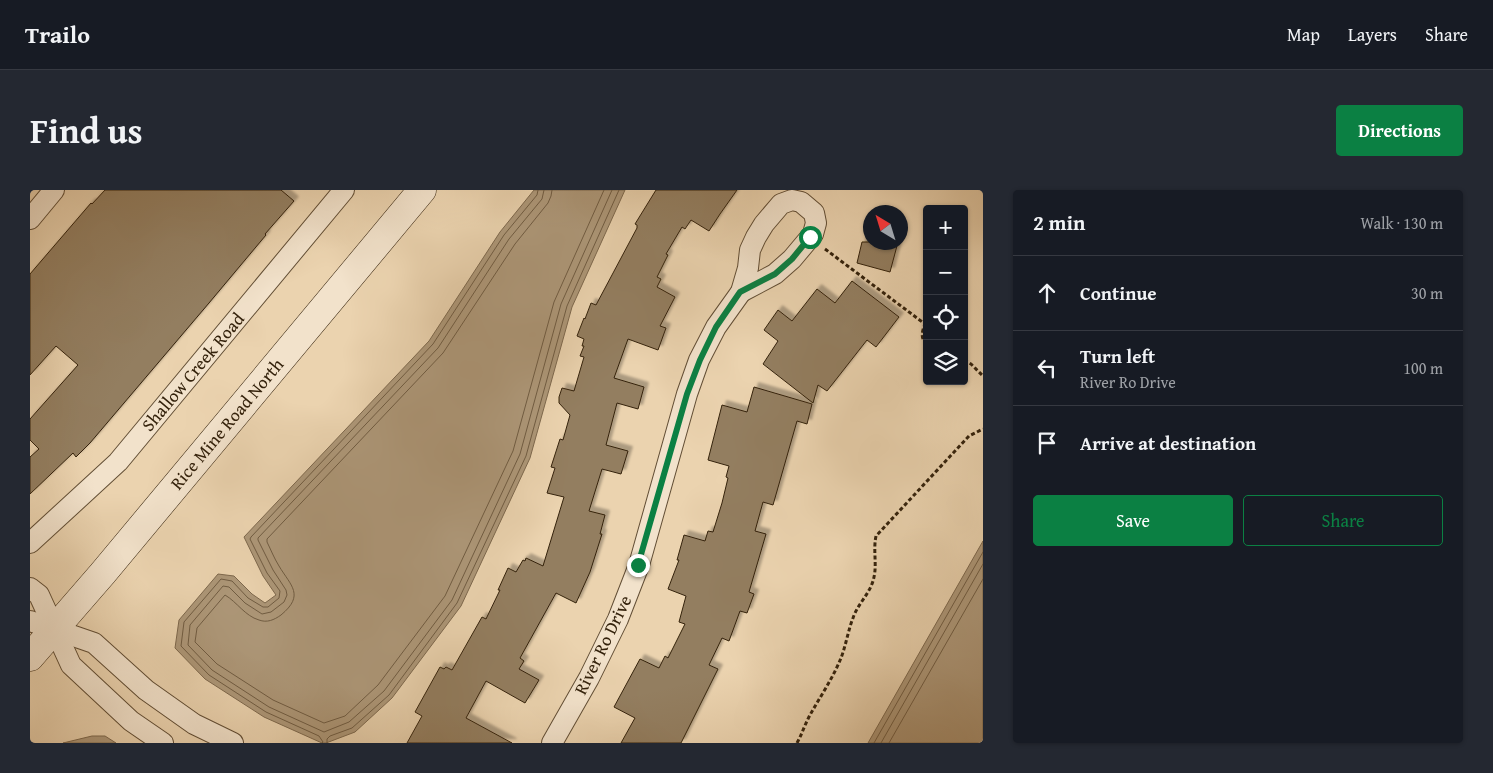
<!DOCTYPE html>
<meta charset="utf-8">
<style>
:root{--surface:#171b24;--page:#242831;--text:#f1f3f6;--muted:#9ea1a6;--line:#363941;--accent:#0b8043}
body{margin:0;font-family:"Gentium Book Plus",serif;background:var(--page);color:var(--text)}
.controls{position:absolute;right:15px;top:15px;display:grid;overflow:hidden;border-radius:5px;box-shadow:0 1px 4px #0004}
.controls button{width:45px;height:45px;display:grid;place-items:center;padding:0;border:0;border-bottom:1px solid var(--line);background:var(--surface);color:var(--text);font:25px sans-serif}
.compass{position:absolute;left:833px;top:15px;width:45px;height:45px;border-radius:50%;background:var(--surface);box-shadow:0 1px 4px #0004;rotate:322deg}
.stop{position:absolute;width:15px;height:15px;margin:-11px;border:4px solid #0b8043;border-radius:50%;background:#fff}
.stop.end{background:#0b8043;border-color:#fff;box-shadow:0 1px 5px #0008}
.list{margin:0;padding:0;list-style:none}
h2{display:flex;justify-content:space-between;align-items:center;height:65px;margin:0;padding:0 20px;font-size:21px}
h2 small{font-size:16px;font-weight:400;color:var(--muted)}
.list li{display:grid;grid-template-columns:32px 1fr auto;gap:15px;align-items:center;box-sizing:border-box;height:75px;padding:0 20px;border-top:1px solid var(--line)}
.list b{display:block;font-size:19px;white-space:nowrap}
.list p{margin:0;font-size:16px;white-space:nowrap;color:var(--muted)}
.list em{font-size:16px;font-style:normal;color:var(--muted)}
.actions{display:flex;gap:10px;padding:15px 20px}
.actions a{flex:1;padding:11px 0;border:1px solid var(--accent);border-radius:5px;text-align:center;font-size:18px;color:var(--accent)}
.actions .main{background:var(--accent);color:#fff}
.icon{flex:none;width:28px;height:28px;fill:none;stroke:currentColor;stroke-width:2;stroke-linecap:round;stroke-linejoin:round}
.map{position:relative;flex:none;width:953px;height:553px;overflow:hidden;border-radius:5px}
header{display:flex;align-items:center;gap:30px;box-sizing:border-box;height:70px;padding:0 25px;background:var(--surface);border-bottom:1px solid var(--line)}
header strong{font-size:24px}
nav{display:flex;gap:28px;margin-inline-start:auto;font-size:18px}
.intro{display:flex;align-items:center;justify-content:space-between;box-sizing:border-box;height:120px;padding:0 30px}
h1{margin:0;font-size:35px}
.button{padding:12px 22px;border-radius:5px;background:var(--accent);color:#fff;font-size:18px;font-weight:700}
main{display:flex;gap:30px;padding:0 30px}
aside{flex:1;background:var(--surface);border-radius:5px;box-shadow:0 1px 4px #0004}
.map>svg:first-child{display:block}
.water{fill:#ad9778;stroke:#7d684d}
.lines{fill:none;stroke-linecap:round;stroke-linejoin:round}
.shore{stroke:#705c42;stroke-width:1}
.building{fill:#937e61;stroke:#34220c;filter:url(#shadow)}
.minor-casing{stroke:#624e35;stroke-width:22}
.secondary-casing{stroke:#34220c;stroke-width:29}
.path{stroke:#34220c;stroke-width:3;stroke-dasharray:4 2.5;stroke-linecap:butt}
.minor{stroke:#f2e2cb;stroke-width:20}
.secondary{stroke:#f2e2cb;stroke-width:28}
.route{stroke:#0b8043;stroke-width:6}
.labels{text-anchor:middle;stroke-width:4;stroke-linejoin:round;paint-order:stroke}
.street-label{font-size:18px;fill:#34220c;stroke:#f2e2cb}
</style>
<header>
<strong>Trailo</strong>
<nav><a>Map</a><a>Layers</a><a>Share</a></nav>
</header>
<div class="intro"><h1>Find us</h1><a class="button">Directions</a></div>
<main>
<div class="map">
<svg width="953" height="553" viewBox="0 0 953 553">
<defs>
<filter id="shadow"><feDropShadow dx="4.5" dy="-4.5" stdDeviation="1" flood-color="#0004"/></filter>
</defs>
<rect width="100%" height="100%" fill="#ebd3af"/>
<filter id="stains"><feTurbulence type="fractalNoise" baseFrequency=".004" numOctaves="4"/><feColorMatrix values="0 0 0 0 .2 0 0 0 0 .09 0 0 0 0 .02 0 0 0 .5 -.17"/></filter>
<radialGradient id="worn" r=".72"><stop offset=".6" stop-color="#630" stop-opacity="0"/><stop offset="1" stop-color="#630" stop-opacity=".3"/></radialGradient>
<g class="water">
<path d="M504 0H595L542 117 500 268 431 416 362 508 325 542 296 553H292L234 527 175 489 145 458 149 430 188 384 204 386 222 404 235 413 246 405 233 386 214 347 399 151 470 42Z"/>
<path d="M953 351V553H838Z"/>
<path d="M62 546H75L86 553H33Z"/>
</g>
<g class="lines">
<g class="shore">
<path d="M514 0 512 9 479 49 408 158 228 348V350L243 380 256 400 257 405 254 412 241 422 232 424 215 413 199 397 193 396 160 435 158 455 182 480 239 517 294 542 319 532 354 501 422 410 490 264 531 114 582 0"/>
<path d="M522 0 521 6 518 13 485 54 413 163 237 349V352C241 360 244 368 249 376 261 396 275 405 251 425 244 430 237 433 229 430 215 426 207 412 195 405L167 438 165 452 187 474 243 510 294 533 315 526 348 495 415 406 483 261 524 112 574 0"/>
<path d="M292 553 293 552 289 546 236 522 179 485 151 456 154 432 191 389 202 391 218 408 233 417H238L249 408 250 401 237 383 220 349 221 347 403 154 474 45 507 5 508 0"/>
<path d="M297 553V549L300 546 322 538 359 505 427 413 496 266 537 116 589 0"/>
<path d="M844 553 953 362"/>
<path d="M851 553 953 374"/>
<path d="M859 553 953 389"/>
</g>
</g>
<g class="building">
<path d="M75 0H251L264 11 235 44 236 45 179 113 60 253 46 267 43 263 0 304V267L9 259 0 250V229L48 175 26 156 0 185V84L61 13 62 14Z"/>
<path d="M626 0H707L690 24 679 41 661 30 655 39 652 37 636 64 638 65 627 87 631 89 627 97 645 107 630 136 636 138 628 160 598 149 584 188 614 197 608 219 587 213 576 255 598 261 591 284 572 279 559 321 575 325 570 344H572L560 382 546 413 526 403 490 468 494 471 489 479 509 490 495 513 456 491 436 528 482 553H377L392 526 385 522 410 477 414 479 416 477 422 480 452 427 456 429 470 400H468L478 378 486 382 493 370 495 371 496 368 513 376 534 307 517 303 525 278 521 277 530 249 533 250 540 225 529 213V207L532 198 544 201 554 167 550 166 554 156H552L554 149 547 146 554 128 555 129 561 113 566 115 607 38V35L605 34Z"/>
<path d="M832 52H868L860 82 827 73Z"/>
<path d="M822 91 869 127 846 157 837 150 797 201 788 195 783 213 733 174 748 151 734 140 748 120 762 131 787 99 805 113Z"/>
<path d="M724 197 782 214 777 234 767 231 743 315 733 312 725 341 736 344 719 402 724 404 717 423 710 421 699 451 692 448 679 475 688 479 651 553H591L605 528 584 517 610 469 629 478 635 466 638 468 655 434 649 432 656 406 638 399 649 370H647L654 345 675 351 678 341 683 342 692 313 698 288 696 287 699 276 678 270 692 215 717 222Z"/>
</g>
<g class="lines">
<g class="minor-casing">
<g id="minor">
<path d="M762 10 771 12 784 23 786 33 783 44 762 69 745 84 711 102 718 78 720 60 726 47 734 34 751 14Z"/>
<path d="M0 29 24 0"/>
<path d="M0 353 88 272 314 0"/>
<path d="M0 398 9 405 41 475 101 531 133 553"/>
<path d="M0 431 64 453 116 500 164 534 203 553"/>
<path d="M522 553 559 488 588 429 609 375 657 204 669 170 686 137 711 102"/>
</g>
</g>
<g class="secondary-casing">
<path id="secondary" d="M0 467 73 383 392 0"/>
</g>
<g class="path">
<path d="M795 59 895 134C892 142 890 148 897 154"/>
<path d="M934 170 941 174 953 186"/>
<path d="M767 553C772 544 775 534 780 525 790 507 803 488 811 468 816 455 818 441 823 428 828 413 841 403 844 387 847 374 843 360 846 346L939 246 953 239"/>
</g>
<use href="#minor" class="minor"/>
<use href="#secondary" class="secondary"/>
</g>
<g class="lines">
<path class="route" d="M608 375 657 204 670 170 686 137 710 102 745 84 762 69 780 47"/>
</g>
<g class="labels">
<g class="street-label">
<text transform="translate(163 182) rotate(-50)" y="6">Shallow Creek Road</text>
<text transform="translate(197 234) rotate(-50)" y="6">Rice Mine Road North</text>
<text transform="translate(573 455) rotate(-64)" y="6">River Ro Drive</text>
</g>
</g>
<rect width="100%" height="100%" filter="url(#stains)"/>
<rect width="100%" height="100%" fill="url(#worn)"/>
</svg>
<div class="controls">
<button>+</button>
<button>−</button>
<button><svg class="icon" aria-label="locate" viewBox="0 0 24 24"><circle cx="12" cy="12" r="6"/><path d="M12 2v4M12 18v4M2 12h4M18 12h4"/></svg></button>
<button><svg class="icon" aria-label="layers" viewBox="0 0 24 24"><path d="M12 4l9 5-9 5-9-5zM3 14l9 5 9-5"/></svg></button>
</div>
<svg class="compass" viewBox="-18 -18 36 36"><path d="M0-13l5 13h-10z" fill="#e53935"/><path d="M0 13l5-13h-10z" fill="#9ea1a6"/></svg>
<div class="stop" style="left:780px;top:47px"></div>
<div class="stop end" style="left:608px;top:375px"></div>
</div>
<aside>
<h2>2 min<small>Walk · 130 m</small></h2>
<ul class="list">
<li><svg class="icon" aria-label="ahead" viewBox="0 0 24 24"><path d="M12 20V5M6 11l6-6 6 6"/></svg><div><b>Continue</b></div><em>30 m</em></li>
<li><svg class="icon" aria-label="left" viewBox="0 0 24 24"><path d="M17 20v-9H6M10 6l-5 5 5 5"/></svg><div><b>Turn left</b><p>River Ro Drive</p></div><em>100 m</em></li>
<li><svg class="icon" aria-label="arrive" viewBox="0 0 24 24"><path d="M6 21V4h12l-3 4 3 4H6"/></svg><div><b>Arrive at destination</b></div></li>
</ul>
<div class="actions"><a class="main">Save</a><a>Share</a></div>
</aside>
</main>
